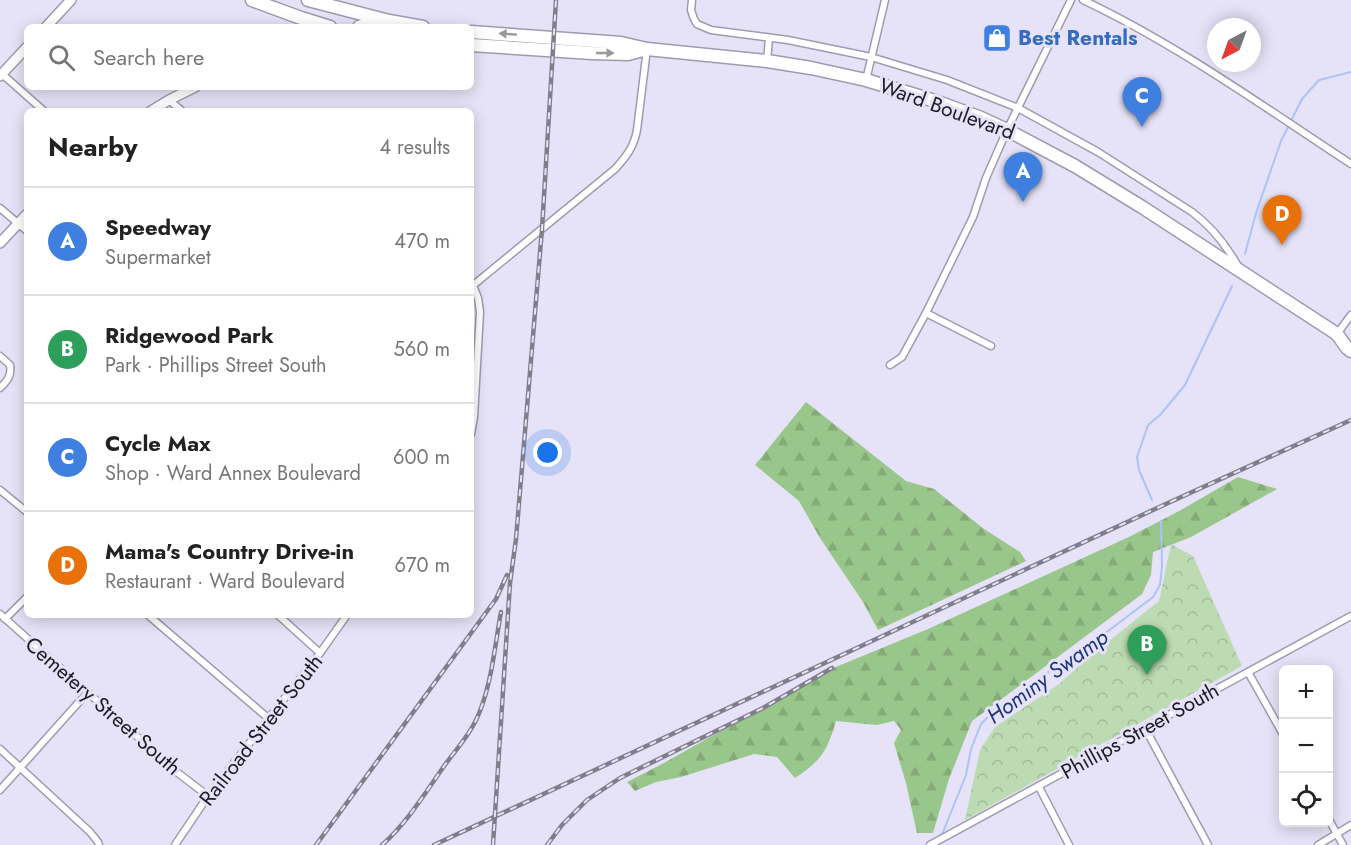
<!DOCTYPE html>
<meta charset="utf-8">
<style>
:root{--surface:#fff;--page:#f6f6f6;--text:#222;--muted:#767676;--line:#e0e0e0;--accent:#0f766e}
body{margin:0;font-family:Jost,sans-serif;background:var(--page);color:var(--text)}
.controls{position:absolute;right:18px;bottom:18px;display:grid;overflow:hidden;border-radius:9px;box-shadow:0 3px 15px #0003}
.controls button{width:54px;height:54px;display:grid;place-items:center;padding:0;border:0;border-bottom:2px solid var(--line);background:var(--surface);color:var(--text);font:30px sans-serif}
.compass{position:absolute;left:1207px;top:18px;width:54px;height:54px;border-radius:50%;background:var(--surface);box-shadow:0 3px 15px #0003;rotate:221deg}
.you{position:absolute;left:548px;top:453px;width:21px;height:21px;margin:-15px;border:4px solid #fff;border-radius:50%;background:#1a73e8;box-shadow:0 0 0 9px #1a73e833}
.badge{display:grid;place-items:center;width:39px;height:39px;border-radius:50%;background:var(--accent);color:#fff;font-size:20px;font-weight:700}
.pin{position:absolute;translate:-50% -50px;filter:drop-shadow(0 2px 3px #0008)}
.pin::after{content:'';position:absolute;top:32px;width:21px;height:18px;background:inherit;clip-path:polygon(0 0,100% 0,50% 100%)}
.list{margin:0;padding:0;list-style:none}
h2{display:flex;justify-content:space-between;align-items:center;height:78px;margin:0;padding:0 24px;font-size:26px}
h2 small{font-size:20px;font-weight:400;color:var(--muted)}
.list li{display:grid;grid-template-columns:39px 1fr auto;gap:18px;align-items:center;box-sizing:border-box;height:108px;padding:0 24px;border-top:2px solid var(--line)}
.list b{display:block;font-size:22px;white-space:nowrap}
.list p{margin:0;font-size:20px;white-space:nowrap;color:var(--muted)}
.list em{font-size:20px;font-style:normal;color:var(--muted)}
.icon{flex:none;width:33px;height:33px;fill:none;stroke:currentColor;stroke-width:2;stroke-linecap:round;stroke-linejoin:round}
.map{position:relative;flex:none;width:1351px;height:845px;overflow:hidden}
.search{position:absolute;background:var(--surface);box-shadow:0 3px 15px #0003;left:24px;top:24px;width:450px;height:66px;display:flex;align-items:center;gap:15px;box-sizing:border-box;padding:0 21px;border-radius:9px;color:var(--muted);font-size:22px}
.panel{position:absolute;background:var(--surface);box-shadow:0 3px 15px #0003;left:24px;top:108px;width:450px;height:510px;border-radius:9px}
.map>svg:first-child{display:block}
.forest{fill:url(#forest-firs)}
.park{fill:url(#park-crowns)}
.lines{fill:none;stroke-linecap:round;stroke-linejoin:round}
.stream{stroke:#abc3f6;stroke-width:2}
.street-casing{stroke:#9f9baf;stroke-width:9}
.secondary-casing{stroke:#9f9baf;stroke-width:12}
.highway-casing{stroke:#9f9baf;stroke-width:15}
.street{stroke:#fff;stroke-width:6}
.secondary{stroke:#fff;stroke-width:9}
.highway{stroke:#fff;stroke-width:12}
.rail-casing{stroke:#817e8c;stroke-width:4.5}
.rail{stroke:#e6e2f7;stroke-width:2;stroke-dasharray:7;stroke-linecap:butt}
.oneway{fill:#99989c}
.labels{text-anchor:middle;stroke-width:6;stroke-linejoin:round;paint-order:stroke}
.shop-label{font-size:21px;font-weight:bold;fill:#366cbe;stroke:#e6e2f7;text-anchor:start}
.street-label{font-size:21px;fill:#1d1b23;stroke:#e6e2f7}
.water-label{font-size:22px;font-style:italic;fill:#1a357c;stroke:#e6e2f7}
</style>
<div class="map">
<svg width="1351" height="845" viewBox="0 0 1351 845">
<defs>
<pattern id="forest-firs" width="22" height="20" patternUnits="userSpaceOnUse" patternTransform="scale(1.5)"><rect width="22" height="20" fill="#99c68a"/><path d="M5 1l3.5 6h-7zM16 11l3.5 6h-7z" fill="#83aa77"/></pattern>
<pattern id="park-crowns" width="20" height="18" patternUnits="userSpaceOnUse" patternTransform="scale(1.5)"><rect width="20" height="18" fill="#bcdbb2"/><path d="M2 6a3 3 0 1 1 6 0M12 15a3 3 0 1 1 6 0" fill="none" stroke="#a1bb99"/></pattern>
</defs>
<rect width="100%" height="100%" fill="#e6e2f7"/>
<g class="forest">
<path d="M806 402 906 481 934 489 984 529 1020 552 1026 561 878 630 863 602 820 538 799 501 755 465Z"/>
<path d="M1238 477 1277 489 1191 537 1153 552 1151 575 1142 594 972 721 949 779 933 833H917L906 783 894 743 901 730 894 721 877 725 836 721C827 751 822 760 795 778L777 757 754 754 681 777 656 782 635 791 627 782 662 764 831 669 928 629 1131 536 1181 510Z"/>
</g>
<path class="park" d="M1171 544 1193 556 1242 666 965 820 980 750 995 727 1059 684 1089 657 1159 601Z"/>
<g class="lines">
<g class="stream">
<path d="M1245 254 1256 213 1281 141 1302 99 1319 80 1351 72"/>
<path d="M1152 500 1139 470 1137 457 1148 425 1160 415 1185 385 1232 286"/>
<path d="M941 837 966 775 971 749 981 724 993 712 1008 702 1038 686 1050 670 1062 669 1095 641 1153 597 1160 585 1162 567 1161 521"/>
</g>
<g class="street-casing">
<g id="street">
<path d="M692 0 691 10 694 19 697 24 711 30 788 40 871 57 947 80 1018 108 1098 152 1192 212C1212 227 1227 246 1239 268"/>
<path d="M1083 0C1178 45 1264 107 1351 164"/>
<path d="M767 61 769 38"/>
<path d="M2 74 44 111"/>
<path d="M866 80 885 0"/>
<path d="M169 100 182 111"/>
<path d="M0 208 27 231"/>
<path d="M471 287 615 169C626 157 634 147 637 130L647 49"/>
<path d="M926 313 991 346"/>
<path d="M1337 334 1351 315"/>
<path d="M0 356 10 365C12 376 7 381 0 388"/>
<path d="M890 365 902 357 926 313 973 217 986 178 1007 130 1071 0"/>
<path d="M471 434 474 417 480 312 478 298 473 285"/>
<path d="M0 490 27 512"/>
<path d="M0 614 178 773 208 796"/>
<path d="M148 615 268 718"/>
<path d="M278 615 320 653"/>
<path d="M5 619 27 597"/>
<path d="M1248 672 1284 736"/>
<path d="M1145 728 1208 845"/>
<path d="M0 749 90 832 98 842 99 845"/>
<path d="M1039 787 1069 845"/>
<path d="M0 790 88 692"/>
<path d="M1328 818 1343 845"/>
<path d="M175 845 208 796 320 653 347 615"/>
<path d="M930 845 1351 616"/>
<path d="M1318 845 1351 825"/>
</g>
</g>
<g class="secondary-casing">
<g id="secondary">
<path d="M46 27 71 0"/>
<path d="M0 76 27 47"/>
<path d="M151 111 169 100 195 87"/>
<path d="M0 243 27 214"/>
</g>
</g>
<g class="highway-casing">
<g id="highway">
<path d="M252 0 301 18 330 27"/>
<path d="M308 0 389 21 423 27"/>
<path d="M359 27 380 20"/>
<path d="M471 32 621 43 647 49 767 61 811 68 866 80 935 101 981 118 1007 130 1075 166 1142 207 1337 334 1347 348 1351 351"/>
<path d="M471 45 592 53 628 54 643 50"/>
</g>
</g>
<use href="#street" class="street"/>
<use href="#secondary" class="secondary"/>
<use href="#highway" class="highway"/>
<g class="rail-casing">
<g id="rail">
<path d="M316 845 496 599 507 575"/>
<path d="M382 845C408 822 427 790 447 762 459 746 473 730 480 711 492 680 495 645 501 612"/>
<path d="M434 845 1168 503 1351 420"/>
<path d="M493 845 510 583 516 539 542 229 556 0"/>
<path d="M547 845 562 825 587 800 620 778 763 708 832 668"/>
</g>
</g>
<use href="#rail" class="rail"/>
</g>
<defs><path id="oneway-solid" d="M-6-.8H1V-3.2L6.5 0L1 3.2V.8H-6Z" transform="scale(1.5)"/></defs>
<g class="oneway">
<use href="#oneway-solid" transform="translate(508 34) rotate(-176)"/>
<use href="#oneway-solid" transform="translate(605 53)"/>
</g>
<defs>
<g id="shop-square" transform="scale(1.5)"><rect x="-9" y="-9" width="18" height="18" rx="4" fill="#3f7fe0" stroke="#e6e2f7"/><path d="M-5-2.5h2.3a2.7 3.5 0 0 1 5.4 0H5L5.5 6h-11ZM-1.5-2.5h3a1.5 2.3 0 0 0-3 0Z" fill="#fff"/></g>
</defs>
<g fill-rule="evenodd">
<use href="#shop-square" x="997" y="38"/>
</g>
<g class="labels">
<g class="shop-label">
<text x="1018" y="45">Best Rentals</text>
</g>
<g class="street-label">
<text transform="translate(947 109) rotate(20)" y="7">Ward Boulevard</text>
<text transform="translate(103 706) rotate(41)" y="7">Cemetery Street South</text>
<text transform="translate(261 730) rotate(-52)" y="7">Railroad Street South</text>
<text transform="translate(1140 731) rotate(-29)" y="7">Phillips Street South</text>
</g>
<g class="water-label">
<text transform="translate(1047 676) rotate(-36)" y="8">Hominy Swamp</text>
</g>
</g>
</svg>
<div class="controls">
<button>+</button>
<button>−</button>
<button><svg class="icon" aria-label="locate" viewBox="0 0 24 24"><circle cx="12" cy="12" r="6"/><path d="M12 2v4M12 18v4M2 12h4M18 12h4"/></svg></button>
</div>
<svg class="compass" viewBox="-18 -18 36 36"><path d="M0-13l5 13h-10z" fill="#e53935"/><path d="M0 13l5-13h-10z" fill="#767676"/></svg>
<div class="you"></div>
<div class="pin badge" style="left:1023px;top:202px;background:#3f7fe0">A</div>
<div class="pin badge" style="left:1147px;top:675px;background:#2e9e5b">B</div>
<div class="pin badge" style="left:1142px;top:127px;background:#3f7fe0">C</div>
<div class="pin badge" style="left:1282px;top:245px;background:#e8710a">D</div>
<div class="search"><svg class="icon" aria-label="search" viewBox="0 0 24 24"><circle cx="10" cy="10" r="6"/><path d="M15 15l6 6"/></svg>Search here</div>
<section class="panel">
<h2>Nearby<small>4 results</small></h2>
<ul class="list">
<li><span class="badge" style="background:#3f7fe0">A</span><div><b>Speedway</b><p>Supermarket</p></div><em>470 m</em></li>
<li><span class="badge" style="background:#2e9e5b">B</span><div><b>Ridgewood Park</b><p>Park · Phillips Street South</p></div><em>560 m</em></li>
<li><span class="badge" style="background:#3f7fe0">C</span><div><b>Cycle Max</b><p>Shop · Ward Annex Boulevard</p></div><em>600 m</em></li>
<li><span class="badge" style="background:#e8710a">D</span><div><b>Mama's Country Drive-in</b><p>Restaurant · Ward Boulevard</p></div><em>670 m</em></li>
</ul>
</section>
</div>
